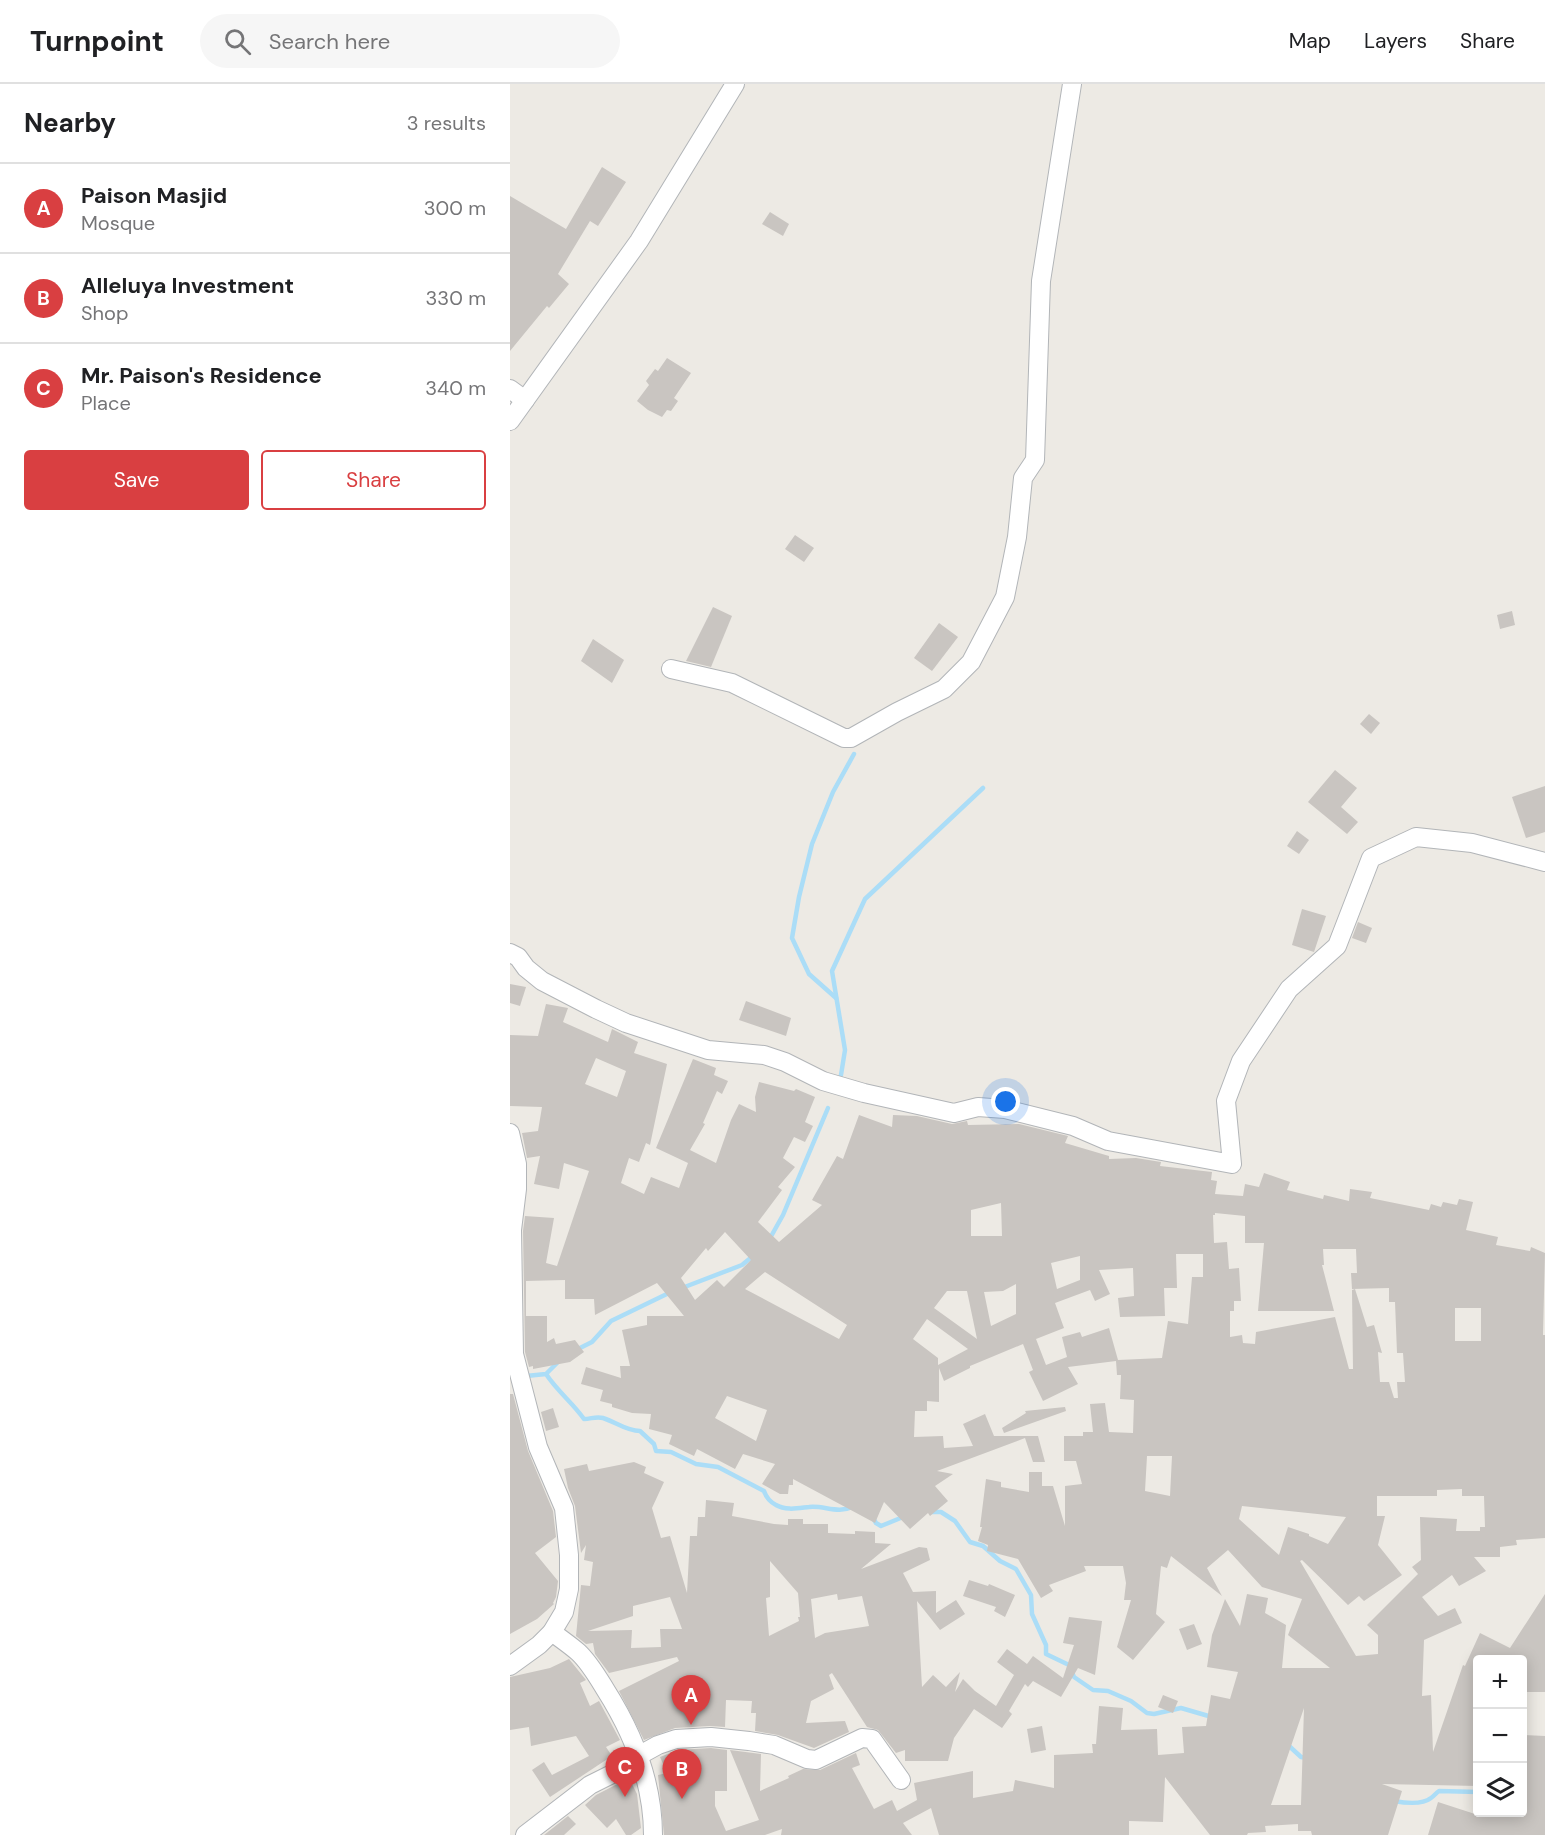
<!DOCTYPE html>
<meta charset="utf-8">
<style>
:root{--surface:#fff;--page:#f6f6f6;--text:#202124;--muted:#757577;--line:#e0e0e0;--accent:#d93f41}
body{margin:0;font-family:"DM Sans",sans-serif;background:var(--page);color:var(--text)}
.controls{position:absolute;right:18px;bottom:18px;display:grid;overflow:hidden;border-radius:6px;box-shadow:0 3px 15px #0003}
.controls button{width:54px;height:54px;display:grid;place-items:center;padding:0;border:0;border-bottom:2px solid var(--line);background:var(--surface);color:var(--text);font:30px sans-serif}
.you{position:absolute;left:496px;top:1018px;width:21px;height:21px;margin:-15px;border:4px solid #fff;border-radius:50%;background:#1a73e8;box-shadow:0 0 0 9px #1a73e833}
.badge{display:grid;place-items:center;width:39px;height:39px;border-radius:50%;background:var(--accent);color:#fff;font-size:20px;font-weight:700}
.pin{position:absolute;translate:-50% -50px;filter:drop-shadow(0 2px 3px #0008)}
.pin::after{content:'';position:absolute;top:32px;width:21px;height:18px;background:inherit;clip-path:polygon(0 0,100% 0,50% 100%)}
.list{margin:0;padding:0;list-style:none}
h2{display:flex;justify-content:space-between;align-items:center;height:78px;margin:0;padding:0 24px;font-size:26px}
h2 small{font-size:20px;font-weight:400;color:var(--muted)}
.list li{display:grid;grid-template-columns:39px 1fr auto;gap:18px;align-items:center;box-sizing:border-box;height:90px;padding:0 24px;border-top:2px solid var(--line)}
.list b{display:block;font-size:22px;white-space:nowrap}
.list p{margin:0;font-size:20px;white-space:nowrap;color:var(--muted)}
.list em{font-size:20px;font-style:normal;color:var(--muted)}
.actions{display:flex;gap:12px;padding:18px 24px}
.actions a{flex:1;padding:14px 0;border:2px solid var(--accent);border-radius:6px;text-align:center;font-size:21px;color:var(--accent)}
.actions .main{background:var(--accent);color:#fff}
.icon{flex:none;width:33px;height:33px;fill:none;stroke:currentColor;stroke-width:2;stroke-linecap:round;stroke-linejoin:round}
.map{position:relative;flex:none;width:1035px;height:1751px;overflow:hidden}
header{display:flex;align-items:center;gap:36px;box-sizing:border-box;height:84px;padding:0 30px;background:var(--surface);border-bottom:2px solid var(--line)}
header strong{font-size:28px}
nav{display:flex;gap:33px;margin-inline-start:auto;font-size:21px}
.search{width:420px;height:54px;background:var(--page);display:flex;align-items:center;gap:15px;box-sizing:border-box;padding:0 21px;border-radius:33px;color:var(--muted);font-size:22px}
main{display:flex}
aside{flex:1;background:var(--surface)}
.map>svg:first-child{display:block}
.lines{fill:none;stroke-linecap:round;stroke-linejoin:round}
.stream{stroke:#abddf7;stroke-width:4.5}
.building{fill:#c9c5c1;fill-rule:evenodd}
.minor-casing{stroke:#b2b5b8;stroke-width:20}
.minor{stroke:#fff;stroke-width:18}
</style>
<header>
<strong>Turnpoint</strong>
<div class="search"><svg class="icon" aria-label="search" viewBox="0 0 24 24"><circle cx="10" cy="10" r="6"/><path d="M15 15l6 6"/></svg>Search here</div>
<nav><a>Map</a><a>Layers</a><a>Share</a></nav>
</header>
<main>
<aside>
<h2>Nearby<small>3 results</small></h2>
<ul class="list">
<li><span class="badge">A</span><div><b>Paison Masjid</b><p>Mosque</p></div><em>300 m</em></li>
<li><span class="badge">B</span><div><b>Alleluya Investment</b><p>Shop</p></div><em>330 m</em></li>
<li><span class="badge">C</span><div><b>Mr. Paison's Residence</b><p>Place</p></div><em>340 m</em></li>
</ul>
<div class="actions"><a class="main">Save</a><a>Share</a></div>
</aside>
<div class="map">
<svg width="1035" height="1751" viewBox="0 0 1035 1751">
<rect width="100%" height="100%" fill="#edeae4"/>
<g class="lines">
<g class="stream">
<path d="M326 914 299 890 282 854 289 813 302 760 323 708 344 670"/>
<path d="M331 991 335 966 322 887 355 815 473 704"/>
<path d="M259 1156 273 1131 318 1024"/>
<path d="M172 1204 232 1181 243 1172"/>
<path d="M68 1265 82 1258 101 1237 161 1208"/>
<path d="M36 1290C48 1308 62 1318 74 1335 81 1335 86 1332 93 1334 106 1338 116 1347 130 1347L144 1360 146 1367 161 1368 186 1380 208 1383 254 1407C256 1413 260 1418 266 1421 276 1427 289 1424 299 1423 313 1421 328 1430 342 1423"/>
<path d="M16 1292 36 1290 48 1278"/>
<path d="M421 1428H431L445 1437 460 1458 473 1462 490 1477 506 1485 521 1511 522 1530 536 1561V1570L559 1581 564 1593 583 1606 598 1607 621 1617 637 1629 644 1630 671 1624 702 1633"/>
<path d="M363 1434 366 1439 371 1442 393 1433"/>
<path d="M778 1661 791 1673 797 1674"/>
<path d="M884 1717C895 1719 912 1721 921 1714 924 1712 926 1709 929 1707L968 1708"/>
</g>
</g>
<g class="building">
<path d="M92 83 116 98 88 142 80 137 48 190 59 200 39 224 37 222 0 267V112L56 145Z"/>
<path d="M260 128 279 140 273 152 252 140Z"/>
<path d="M157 274 181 289 164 314 168 317 161 327 157 326 152 333 138 326 127 317 139 301 136 297 145 285 148 287Z"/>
<path d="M285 451 304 464 294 478 275 465Z"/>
<path d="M203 523 222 532 201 583 176 577Z"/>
<path d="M1002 527 1005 541 990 545 987 531Z"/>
<path d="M429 539 448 553 422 587 404 574Z"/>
<path d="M83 555 114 576 102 599 71 577Z"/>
<path d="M859 630 870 639 861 650 850 640Z"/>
<path d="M825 686 847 704 831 723 848 738 837 750 798 718Z"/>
<path d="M1035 702V748L1016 754 1002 713Z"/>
<path d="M787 747 799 756 789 770 777 762Z"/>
<path d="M792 825 816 832 804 868 782 861Z"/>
<path d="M848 838 862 844 856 859 842 854Z"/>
<path d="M0 900 16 903 10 922 0 919Z"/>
<path d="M236 917 281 934 276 952 229 936Z"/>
<path d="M36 920 58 924 53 938 98 958 102 945 128 958 124 969 157 980 140 1061 136 1059 129 1078 119 1074 111 1099 134 1110 141 1093 169 1104 178 1079 146 1064 183 975 206 984 204 991 218 997 212 1010 207 1007 193 1039 195 1040 180 1066 206 1079 221 1036 229 1020 246 1028 245 1013 249 998 284 1007 286 1005 305 1013 295 1038 303 1042 295 1058 284 1053 273 1074 285 1083 268 1103 272 1106 248 1138 269 1158 312 1121 302 1116 327 1072 333 1075 349 1031 382 1043 383 1031 407 1032 442 1040 457 1037 458 1041 509 1040 558 1052 555 1059 599 1072V1075L626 1074 651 1078 650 1082 702 1088 701 1096 707 1097 705 1110 733 1112 735 1100 749 1103 754 1089 780 1098 777 1106 813 1115 814 1111 839 1117 840 1105 862 1108 860 1114 919 1126 921 1120 931 1123 933 1118 947 1121 949 1115 963 1118 956 1146 988 1153 986 1161 1020 1167 1021 1163 1035 1169 1033 1251H1035V1454L1006 1456 1007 1461 990 1463V1473H964L976 1487 949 1502 942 1491 912 1513 928 1532 945 1524 952 1539 914 1556 912 1612 921 1611 923 1668 953 1581 955 1582 970 1549 1000 1564 1035 1510V1608H1012V1575H968V1702L872 1700 892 1707 878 1751H802L801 1747H788V1740L755 1742 756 1748 738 1749 737 1751H700L655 1693 653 1738 619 1737V1751H429L421 1724 393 1739 402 1751H271L272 1745 255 1751H154L148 1691 157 1689 150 1673 168 1666 201 1664 217 1666V1707H205V1722L216 1747 249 1736 220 1666 251 1670 250 1707 279 1694 278 1692 293 1685 310 1686 346 1669 350 1681 342 1684 364 1725 382 1716 387 1727 407 1716 404 1699 463 1687V1714L503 1707 505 1696 544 1704V1671L583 1669 582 1660H586L589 1622 613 1624 611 1646 647 1645 648 1671 674 1669 672 1643 696 1642 701 1611 720 1615 728 1588 697 1583 702 1551 715 1515 730 1542 737 1510 758 1514 755 1529 776 1541 772 1584H820L778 1551 792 1515 752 1503 718 1466 697 1484 712 1512 661 1472 657 1484 651 1482 646 1530 655 1538 623 1576 607 1563 621 1516H614L616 1499 613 1482H574L576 1487 539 1501 543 1507 531 1514 508 1475 477 1467 478 1461 468 1457 472 1443H470L476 1395 491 1398V1403L519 1408V1388H532V1402H543L555 1442V1402L572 1400 566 1377H554V1352H573V1348H583L580 1320 595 1319 599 1348 623 1349 624 1316 610 1315 611 1291H607L606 1277 558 1283 568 1300 533 1317 519 1288 523 1286 513 1260 460 1282V1284L434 1297 429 1284V1318L417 1317V1327H405L404 1353 433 1352 434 1364 463 1362 453 1340 475 1330 484 1352H528L535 1378H523L515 1354 427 1387 443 1390 425 1402 438 1417 420 1432 418 1429 400 1445 374 1418 365 1439 283 1395V1401H279L278 1410H270L252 1400 265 1380 233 1370 225 1385 187 1365 184 1372 159 1360 162 1351 139 1345 141 1330 122 1329 102 1323V1320L90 1317 93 1306 71 1300 76 1283 111 1294 110 1282H120L112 1246 137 1241V1232H174L147 1199 85 1231 84 1215H55V1196L16 1197V1232H37V1258L44 1254 46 1260 65 1256 74 1268 60 1278 23 1285V1282L19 1283 15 1268 13 1147 15 1132 44 1134 36 1179 47 1182 79 1087 54 1079 49 1105 24 1100 30 1072 17 1074 12 1049 28 1047 32 1023 0 1022V951L28 952ZM86 974 116 987 107 1013 75 1000ZM491 1119 492 1152H461V1126ZM705 1129 735 1132V1159H754L748 1227H824L812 1181H814L813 1165H846L847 1189H841L842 1205 879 1204V1218H885L887 1269H893L895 1298H887L888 1314H884L879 1298H870L868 1268 872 1269 864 1241 857 1243 845 1205 842 1206 843 1285H839L825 1233 746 1248 745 1260 733 1259 732 1251 720 1253V1227H724V1217H731L729 1184 719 1185 717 1158 704 1159 703 1131H705ZM215 1148 241 1176 214 1203 207 1196 185 1216 171 1194 196 1164 198 1167ZM666 1170H693V1193H682L678 1240 658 1237 652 1274 608 1276 599 1244 572 1253 570 1248 552 1253 557 1273 536 1281 526 1255 554 1244 545 1219 580 1206 585 1217 600 1210 589 1186 623 1184 624 1212 608 1214 610 1233 655 1232 654 1204H667ZM570 1172V1196L547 1205 541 1179ZM255 1188 337 1241 329 1255 235 1205ZM506 1200V1230L481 1242 474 1208 493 1207ZM437 1207H457L467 1255 424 1224ZM945 1224H971V1257H945ZM417 1235 458 1265 428 1281V1274L403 1255ZM217 1312 257 1326 246 1357 205 1334ZM637 1372H662L660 1412 635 1407ZM952 1405V1412H974L975 1443H970V1447H946L947 1435 910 1433 911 1476 902 1483 908 1490 857 1541 868 1551V1570L846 1572 790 1477 792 1476 838 1521 849 1512 854 1517 892 1491 868 1461 875 1432H867V1412H927V1406ZM732 1422 836 1433 818 1460 799 1452V1450L778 1443 769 1471 729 1435ZM794 1624 791 1721H761Z"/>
<path d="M0 1310H3L18 1367 43 1427 46 1453 25 1469 48 1497 46 1513 43 1519 44 1520 27 1535 0 1550Z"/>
<path d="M555 1323 556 1327 494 1349 492 1344 516 1329 515 1327Z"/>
<path d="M43 1324 49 1343 36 1347 31 1328Z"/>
<path d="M124 1378 136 1383 134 1389 154 1398 142 1424 151 1454 160 1452 177 1509 180 1452H187L188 1433H195L196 1416 224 1419 222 1432 264 1440 278 1441V1435H293V1440H318V1449L345 1450V1447L365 1448V1459L381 1460 351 1485 409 1463 417 1464 420 1476 393 1489 403 1508 426 1507V1529L446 1516 455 1530 430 1546 407 1517 412 1603 423 1591 436 1603 450 1588 445 1608 453 1595 465 1607 486 1622 504 1591 487 1578 497 1565 517 1580 523 1572 553 1594 564 1561 553 1559 559 1533 592 1537 585 1591 568 1584 551 1613 523 1597 518 1603 515 1600 499 1627 502 1630 492 1644 464 1625 444 1654 438 1677H395V1666L386 1669 368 1646 357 1643 322 1589 319 1591 324 1605 301 1617 296 1639 335 1637 339 1648 304 1664 268 1651 245 1647 246 1629H241L242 1617 216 1616 215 1643 200 1642 165 1644 134 1656 109 1607 169 1577 167 1573 99 1589 85 1570 83 1559 76 1560 66 1552 71 1501 80 1502 83 1478 74 1476 76 1461 71 1469 65 1422 58 1404 54 1385 77 1380 79 1387ZM260 1477 288 1509 290 1533H288L289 1537 259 1552 256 1514 260 1513ZM327 1510 328 1516 352 1512 359 1542 315 1549 305 1554 301 1515ZM160 1513 172 1545H150L151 1563 121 1564 122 1546 78 1547 123 1532V1522Z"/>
<path d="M459 1496 478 1502 479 1500 505 1511 495 1533 484 1527 486 1523 453 1512Z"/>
<path d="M684 1540 692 1560 677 1566 669 1545Z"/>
<path d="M59 1575 76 1596 70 1599 80 1622 89 1617 110 1656 96 1663 102 1672 40 1713 22 1686 34 1678 42 1691 79 1672 66 1652 21 1662 19 1643 0 1646V1593L40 1584Z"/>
<path d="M653 1611 668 1617 663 1629 648 1623Z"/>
<path d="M532 1642 536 1666 521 1669 517 1645Z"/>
<path d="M1012 1651 1035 1652V1751H918L928 1718 965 1730 1012 1728Z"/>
<path d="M119 1694 127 1710 131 1744 121 1751H116L106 1735 97 1744 75 1721 86 1711Z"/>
<path d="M58 1732 66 1740 54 1751H34Z"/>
</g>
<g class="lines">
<g class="minor-casing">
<g id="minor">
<path d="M0 305 15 316"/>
<path d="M0 337 129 157 225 0"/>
<path d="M161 585 222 599 334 654H341L387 628 434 605 461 578 495 513 507 453 513 394 525 376 531 197 562 0"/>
<path d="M0 869 8 873 16 884 32 897 86 925 116 939 198 966 254 971 275 978 313 997 354 1009 444 1029 468 1023 495 1025 563 1042 598 1057 722 1080 716 1017 731 977 779 905 827 862 861 774 906 753 962 759 1035 778"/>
<path d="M0 1049 7 1080V1105L2 1146 4 1270 28 1363 54 1424 59 1471V1505L54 1528 42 1548 29 1561 0 1582"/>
<path d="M42 1548C51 1555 60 1561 68 1568 79 1578 87 1592 95 1605 123 1649 143 1698 143 1751"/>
<path d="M15 1751 80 1701 114 1684 128 1672 148 1661 166 1655 201 1653 239 1657 264 1661 297 1675 306 1676 352 1654 362 1655 391 1696"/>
</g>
</g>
<use href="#minor" class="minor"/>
</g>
</svg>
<div class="controls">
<button>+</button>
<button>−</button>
<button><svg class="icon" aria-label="layers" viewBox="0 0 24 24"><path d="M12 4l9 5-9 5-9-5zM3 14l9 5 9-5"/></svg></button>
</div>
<div class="you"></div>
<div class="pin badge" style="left:181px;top:1641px">A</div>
<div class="pin badge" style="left:172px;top:1715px">B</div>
<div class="pin badge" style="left:115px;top:1713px">C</div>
</div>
</main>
